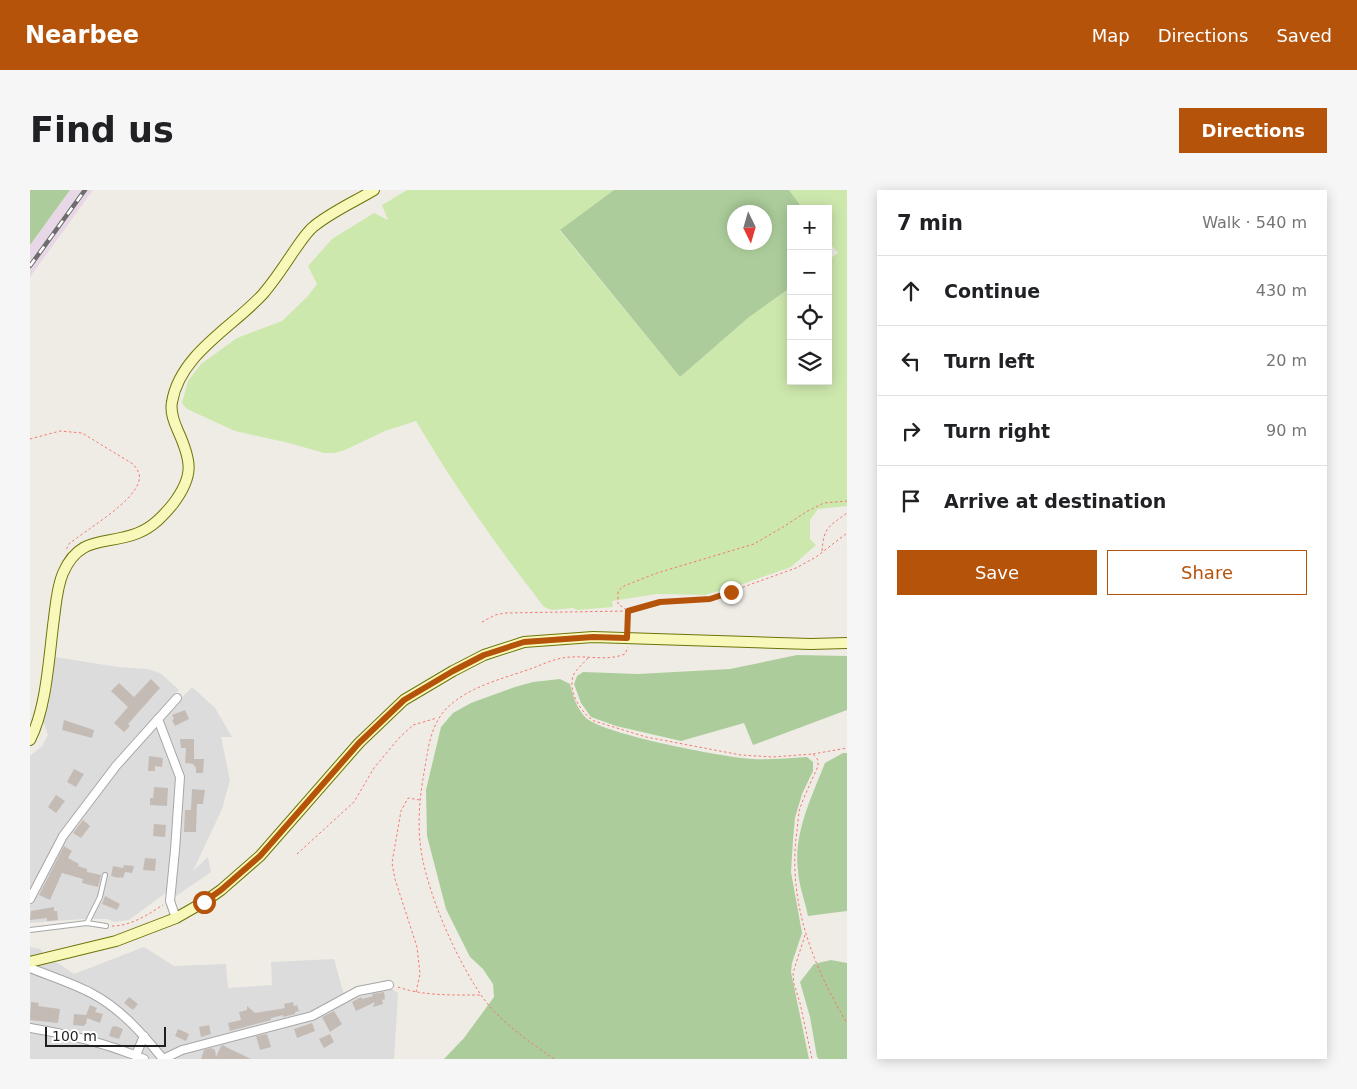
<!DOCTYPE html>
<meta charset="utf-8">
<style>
:root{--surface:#fff;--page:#f6f6f6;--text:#202124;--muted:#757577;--line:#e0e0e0;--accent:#b45309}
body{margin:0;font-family:"DejaVu Sans",sans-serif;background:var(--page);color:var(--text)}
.controls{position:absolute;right:15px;top:15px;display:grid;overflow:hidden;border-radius:0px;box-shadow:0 2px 12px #0003}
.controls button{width:45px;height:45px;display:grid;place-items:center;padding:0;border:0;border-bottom:1px solid var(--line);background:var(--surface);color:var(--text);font:25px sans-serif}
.compass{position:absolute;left:697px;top:15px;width:45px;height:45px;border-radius:50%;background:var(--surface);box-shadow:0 2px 12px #0003;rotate:175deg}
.scale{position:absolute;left:15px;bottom:12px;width:121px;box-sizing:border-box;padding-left:5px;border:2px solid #1f1f1f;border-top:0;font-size:14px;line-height:18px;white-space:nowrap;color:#1f1f1f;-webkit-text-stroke:4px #fff;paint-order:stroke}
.stop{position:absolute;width:15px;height:15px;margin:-11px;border:4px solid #b45309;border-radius:50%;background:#fff}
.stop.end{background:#b45309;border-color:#fff;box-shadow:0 1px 5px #0008}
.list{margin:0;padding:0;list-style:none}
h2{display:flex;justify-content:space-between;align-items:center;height:65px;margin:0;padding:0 20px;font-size:21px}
h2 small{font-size:16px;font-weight:400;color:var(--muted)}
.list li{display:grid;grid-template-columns:32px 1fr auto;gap:15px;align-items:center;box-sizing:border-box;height:70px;padding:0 20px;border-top:1px solid var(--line)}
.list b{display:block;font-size:19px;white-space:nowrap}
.list em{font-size:16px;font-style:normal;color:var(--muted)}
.actions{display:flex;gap:10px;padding:15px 20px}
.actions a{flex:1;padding:11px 0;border:1px solid var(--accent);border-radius:0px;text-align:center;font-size:18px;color:var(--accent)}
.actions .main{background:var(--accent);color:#fff}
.icon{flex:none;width:28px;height:28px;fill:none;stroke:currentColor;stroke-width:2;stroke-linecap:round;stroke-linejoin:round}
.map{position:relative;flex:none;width:817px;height:869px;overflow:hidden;border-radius:0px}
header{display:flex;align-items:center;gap:30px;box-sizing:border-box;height:70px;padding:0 25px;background:var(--accent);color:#fff}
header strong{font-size:24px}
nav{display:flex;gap:28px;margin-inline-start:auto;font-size:18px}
.intro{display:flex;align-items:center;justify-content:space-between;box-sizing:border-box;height:120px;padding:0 30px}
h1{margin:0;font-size:35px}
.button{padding:12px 22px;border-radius:0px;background:var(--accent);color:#fff;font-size:18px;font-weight:700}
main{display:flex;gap:30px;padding:0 30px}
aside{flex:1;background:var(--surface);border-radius:0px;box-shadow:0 2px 12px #0003}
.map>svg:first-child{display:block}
.residential{fill:#dddcdc}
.industrial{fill:#e8d7e6}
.grass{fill:#cde8ad}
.forest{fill:#accd9b;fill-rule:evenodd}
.building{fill:#c4bbb5}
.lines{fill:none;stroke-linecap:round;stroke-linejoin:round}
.lane-casing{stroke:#a6a6a6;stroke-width:6}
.street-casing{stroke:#a6a6a6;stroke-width:10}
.secondary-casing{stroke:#6d7408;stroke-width:12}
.path{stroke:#f67770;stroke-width:1;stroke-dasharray:2.5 2.5;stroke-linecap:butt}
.lane{stroke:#fff;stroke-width:4}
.street{stroke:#fff;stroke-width:8}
.secondary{stroke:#f8f8bb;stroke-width:10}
.rail-casing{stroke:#6d6d6d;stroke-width:4.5}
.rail{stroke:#fff;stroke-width:2.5;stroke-dasharray:8;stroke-linecap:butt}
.route{stroke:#b45309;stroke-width:6}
</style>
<header>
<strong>Nearbee</strong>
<nav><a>Map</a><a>Directions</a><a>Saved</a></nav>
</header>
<div class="intro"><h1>Find us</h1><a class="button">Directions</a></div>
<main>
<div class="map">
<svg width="817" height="869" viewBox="0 0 817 869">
<rect width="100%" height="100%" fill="#efece5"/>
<g class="residential">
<path d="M25 467 88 477 117 479 130 483 149 500 144 504 150 510 162 497 185 518 202 547H191L200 590 192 619 163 681 178 667 181 682 146 706 145 696 99 730 85 732 77 729H53L0 733V566L12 556 18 545 13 531 19 513Z"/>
<path d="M0 757 10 759 20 771 28 773 44 784 114 757 144 776 196 774 198 798 242 795 241 772 304 769 314 805 318 810 351 799 360 798 368 803 364 869H0Z"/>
</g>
<path class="industrial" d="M40 0H63L0 87V55Z"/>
<path class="grass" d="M377 0H584L530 41 650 187 718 128 761 97V191H798V70L808 63 798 51V19H773L759 0H817V316L788 319 780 330V349L786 355 761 377 707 396 675 405 627 404 582 411 583 417 547 420 543 418 522 420 514 417C468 358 424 296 386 231L355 241 315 260 305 263H294L259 253 205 241 157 219 152 213 158 191 171 174 207 148 252 131 277 107 287 94 278 76 302 49 344 23 358 30 352 15Z"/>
<g class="forest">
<path d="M0 0H40L0 55Z"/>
<path d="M584 0H759L773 19H761V97L718 128 650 187 530 40ZM704 22H734V52H704Z"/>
<path d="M767 465 817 466V520L723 555 714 533 651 551 586 536 561 527 551 513 544 494 547 486 553 482 608 484 700 479Z"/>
<path d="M530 489 540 494C543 506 547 519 556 528 574 544 684 565 712 568 733 571 755 568 777 567L783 572V581L772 604 765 628 763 650 761 682 772 743 762 773 761 782 779 869H414L434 848 464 807 463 794 453 779 440 767 416 719 397 646 396 600 411 537 423 523 441 513 485 497 503 492Z"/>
<path d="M813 563H817V721L778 726C775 711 769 696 768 681 763 644 782 606 795 573Z"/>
<path d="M801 770 817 773V869H789L787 867 780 827 770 792 784 774Z"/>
</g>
<g class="building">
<path d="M121 489 130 498 98 534 100 536 94 542 84 533 98 517 81 501 89 493 104 507Z"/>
<path d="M155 520 159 529 145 536 142 530 144 529 142 525Z"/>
<path d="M34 530 64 540 62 548 32 540Z"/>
<path d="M150 549H164V569H174L173 583H166V578L163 574 155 573 156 558H151Z"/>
<path d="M119 566 133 568 132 577 125 576V581H118Z"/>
<path d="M44 579 54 584 46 597 37 592Z"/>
<path d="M124 597 138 598 137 616 120 615V608H123Z"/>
<path d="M162 599 175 600 173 614H167L166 642H154L155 620H161Z"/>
<path d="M26 605 35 611 26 623 18 617Z"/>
<path d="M53 630 60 636 51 648 43 643Z"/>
<path d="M124 634 136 635 135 647 123 646Z"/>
<path d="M34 656 42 661 38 668 49 674 48 676 57 679V682L71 685 68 697 52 693 53 689 32 683 20 710 9 705Z"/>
<path d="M115 668 126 669 125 681 113 680Z"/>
<path d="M94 675 104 676 102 683 95 682 93 688 90 687 89 688 81 686 83 676 93 678Z"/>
<path d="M75 706 90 714 87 720 72 714Z"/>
<path d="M24 717V721H27L28 730 17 731V728L0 730 1 721Z"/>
<path d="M354 802 355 809 352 810 353 814 343 817 345 812 326 821 322 812 331 807 332 809 343 806 342 804Z"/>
<path d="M99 807 108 814 103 820 94 813Z"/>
<path d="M1 812 9 813 8 816 30 819 28 833 0 830Z"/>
<path d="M263 812 264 816 267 815 269 821 265 822V824L253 827V825L241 828V830L200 841 198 833 211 830 209 822 217 820V816L225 823 250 819 255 818 254 814Z"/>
<path d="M60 815 67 818 65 822 73 824 70 833 57 828 56 834H55L54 836 43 835 44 824 56 825Z"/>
<path d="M304 821 312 834 300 842 292 827Z"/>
<path d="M282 833 285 841 267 848 264 839Z"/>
<path d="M179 835 181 844 171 847 169 837Z"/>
<path d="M85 836 93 839 89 849 79 846 82 837Z"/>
<path d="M148 839 159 844 156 851 145 846Z"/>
<path d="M237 844 241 857 230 860 226 846Z"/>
<path d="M300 844 304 852 294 858 289 849Z"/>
<path d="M193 855 198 858 221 869H171L174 860 181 858 185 860 186 867 191 856Z"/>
</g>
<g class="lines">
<g class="lane-casing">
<g id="lane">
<path d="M57 733 70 707 75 685"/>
<path d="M0 740 57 733 76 736"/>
</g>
</g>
<g class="street-casing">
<g id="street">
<path d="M128 529 150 587 145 660 140 711 146 728"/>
<path d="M0 709 33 646 86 576 147 508"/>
<path d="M0 778C20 786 42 793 61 803 90 818 113 844 133 869"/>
<path d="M0 838C41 845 76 853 114 869"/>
<path d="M106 865 114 846"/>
<path d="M133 869 152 860 282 826 328 801 359 795"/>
</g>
</g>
<g class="secondary-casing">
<g id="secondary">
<path d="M0 550C17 517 19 465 24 428 26 413 27 397 33 383 50 344 76 356 108 343 123 337 133 326 143 314 164 286 162 272 148 241 144 232 140 222 142 212 150 164 203 137 233 104 245 90 254 76 264 61 270 53 275 44 283 37 301 22 324 12 344 0"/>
<path d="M0 772 86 751 146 728 174 712 191 700 230 666 329 553 374 510 423 481 454 465 494 452 563 447 781 454 817 453"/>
</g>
</g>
<g class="path">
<path d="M0 249 30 241 52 243 103 274C107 279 111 284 109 291 103 313 57 339 39 354L36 360"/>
<path d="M792 361C794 337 798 337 817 323"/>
<path d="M452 432 465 425 475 423 598 421 588 414V401L594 396 627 383 724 354 753 337 776 322 794 313 817 311"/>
<path d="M598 438V421L629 412 680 409 766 378 786 367 817 343"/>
<path d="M558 468C553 474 546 479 543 486 538 502 551 523 564 531L616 547 711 565 742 567 783 564 788 570V576C782 590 775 604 770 618 768 625 768 634 767 641 757 709 782 775 817 833"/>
<path d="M783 564 817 558"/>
<path d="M267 664 324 612 344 578 369 548 383 535 407 528"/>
<path d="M82 736C101 736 117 725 133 715"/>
<path d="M775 745 763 783 764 794 770 813 782 869"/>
<path d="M368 797C393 806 423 805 450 805"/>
<path d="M386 802 390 784 387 757 365 689 362 673 371 621 378 608 390 610"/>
<path d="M524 869C498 851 469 831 451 805 426 768 400 709 392 666 387 639 389 610 394 583 398 560 400 534 418 517 440 496 475 488 503 478 516 473 528 467 543 467 560 466 578 471 595 464L598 457"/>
</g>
<use href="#lane" class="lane"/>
<use href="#street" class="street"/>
<use href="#secondary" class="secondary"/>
<g class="rail-casing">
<path id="rail" d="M0 76 55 0"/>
</g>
<use href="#rail" class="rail"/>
</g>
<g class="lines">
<path class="route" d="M174 712 191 700 230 666 329 553 374 510 423 481 454 465 494 452 563 447 597 448 598 421 630 412 680 409 701 402"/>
</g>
</svg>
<div class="controls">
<button>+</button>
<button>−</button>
<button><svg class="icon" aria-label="locate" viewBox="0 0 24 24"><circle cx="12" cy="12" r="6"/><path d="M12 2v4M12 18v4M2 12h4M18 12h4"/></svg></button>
<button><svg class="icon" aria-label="layers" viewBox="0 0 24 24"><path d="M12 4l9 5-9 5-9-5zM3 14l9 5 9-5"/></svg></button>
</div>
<svg class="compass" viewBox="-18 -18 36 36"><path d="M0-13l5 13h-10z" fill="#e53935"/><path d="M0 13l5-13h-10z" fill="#757577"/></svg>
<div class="scale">100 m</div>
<div class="stop" style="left:174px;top:712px"></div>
<div class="stop end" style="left:701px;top:402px"></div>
</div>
<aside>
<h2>7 min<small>Walk · 540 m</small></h2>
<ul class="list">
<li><svg class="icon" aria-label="ahead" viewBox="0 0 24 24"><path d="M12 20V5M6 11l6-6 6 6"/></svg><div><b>Continue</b></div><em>430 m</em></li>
<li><svg class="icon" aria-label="left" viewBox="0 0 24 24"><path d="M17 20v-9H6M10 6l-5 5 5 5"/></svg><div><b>Turn left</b></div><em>20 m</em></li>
<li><svg class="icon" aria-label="right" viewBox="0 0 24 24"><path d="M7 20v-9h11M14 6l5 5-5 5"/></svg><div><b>Turn right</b></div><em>90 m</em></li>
<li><svg class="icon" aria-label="arrive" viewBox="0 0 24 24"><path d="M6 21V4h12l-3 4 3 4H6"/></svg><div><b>Arrive at destination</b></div></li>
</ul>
<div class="actions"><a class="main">Save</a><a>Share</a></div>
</aside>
</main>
